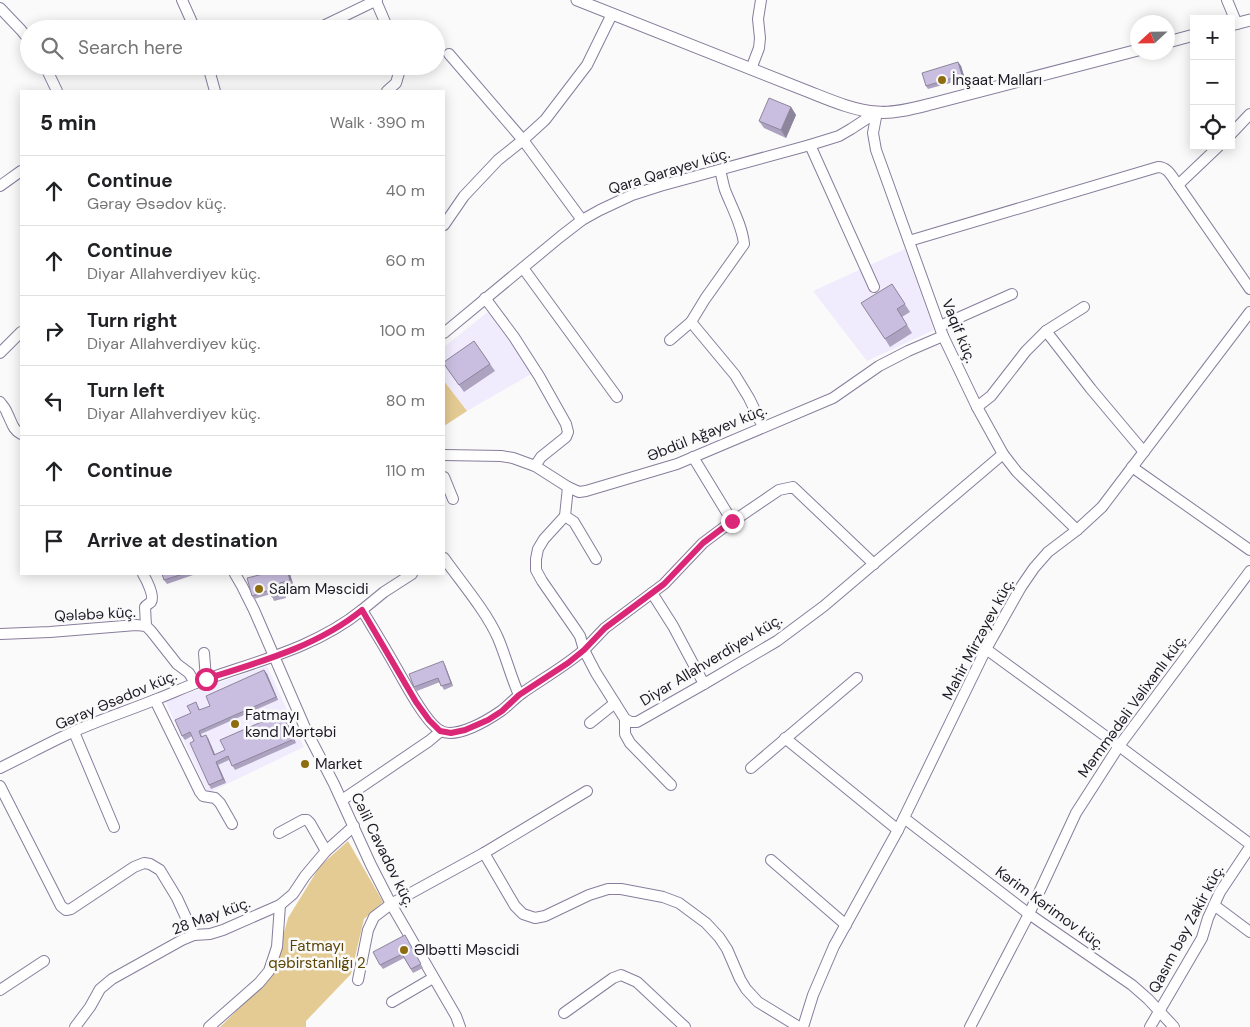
<!DOCTYPE html>
<meta charset="utf-8">
<style>
:root{--surface:#fff;--page:#f2f2f2;--text:#202124;--muted:#757577;--line:#e0e0e0}
body{margin:0;font-family:"DM Sans",sans-serif;background:var(--page);color:var(--text)}
.controls{position:absolute;right:15px;top:15px;display:grid;overflow:hidden;border-radius:0px;box-shadow:0 2px 12px #0003}
.controls button{width:45px;height:45px;display:grid;place-items:center;padding:0;border:0;border-bottom:1px solid var(--line);background:var(--surface);color:var(--text);font:25px sans-serif}
.compass{position:absolute;left:1130px;top:15px;width:45px;height:45px;border-radius:50%;background:var(--surface);box-shadow:0 2px 12px #0003;rotate:248deg}
.stop{position:absolute;width:15px;height:15px;margin:-11px;border:4px solid #db2777;border-radius:50%;background:#fff}
.stop.end{background:#db2777;border-color:#fff;box-shadow:0 1px 5px #0008}
.list{margin:0;padding:0;list-style:none}
h2{display:flex;justify-content:space-between;align-items:center;height:65px;margin:0;padding:0 20px;font-size:21px}
h2 small{font-size:16px;font-weight:400;color:var(--muted)}
.list li{display:grid;grid-template-columns:32px 1fr auto;gap:15px;align-items:center;box-sizing:border-box;height:70px;padding:0 20px;border-top:1px solid var(--line)}
.list b{display:block;font-size:19px;white-space:nowrap}
.list p{margin:0;font-size:16px;white-space:nowrap;color:var(--muted)}
.list em{font-size:16px;font-style:normal;color:var(--muted)}
.icon{flex:none;width:28px;height:28px;fill:none;stroke:currentColor;stroke-width:2;stroke-linecap:round;stroke-linejoin:round}
.map{position:relative;flex:none;width:1250px;height:1027px;overflow:hidden}
.search{position:absolute;background:var(--surface);box-shadow:0 2px 12px #0003;left:20px;top:20px;width:425px;height:55px;display:flex;align-items:center;gap:12px;box-sizing:border-box;padding:0 18px;border-radius:28px;color:var(--muted);font-size:19px}
.panel{position:absolute;background:var(--surface);box-shadow:0 2px 12px #0003;left:20px;top:90px;width:425px;height:485px;border-radius:0px}
.map>svg:first-child{display:block}
.built{fill:#f1ecfd}
.green{fill:#e4cb93}
.lines{fill:none;stroke-linecap:round;stroke-linejoin:round}
.minor-casing{stroke:#887d9c;stroke-width:12}
.tertiary-casing{stroke:#887d9c;stroke-width:13}
.minor{stroke:#fff;stroke-width:10}
.tertiary{stroke:#fff;stroke-width:11}
.wall{fill:#ada3c0}
.shaded-wall{fill:#8d859c}
.building{fill:#c9bedf;stroke:#8d859c}
.route{stroke:#db2777;stroke-width:6}
.poi-dot{fill:#8e6d11;stroke:#fafafa;stroke-width:2}
.labels{text-anchor:middle;stroke-width:5;stroke-linejoin:round;paint-order:stroke}
.poi-label{font-size:15px;fill:#1e1a26;stroke:#fafafa;text-anchor:start}
.street-label{font-size:15px;fill:#1e1a26;stroke:#fafafa}
.park-label{font-size:15px;fill:#5c4606;stroke:#fafafa}
</style>
<div class="map">
<svg width="1250" height="1027" viewBox="0 0 1250 1027">
<rect width="100%" height="100%" fill="#fafafa"/>
<g class="built">
<path d="M905 249 934 330 867 361 813 291Z"/>
<path d="M489 311 533 373 467 411 444 381V347Z"/>
<path d="M267 666 304 747 208 793 165 701Z"/>
</g>
<g class="green">
<path d="M444 381 467 411 444 426Z"/>
<path d="M348 841 383 902 364 919 351 974 306 1021V1027H220L272 976 288 918 320 866Z"/>
</g>
<g class="lines">
<g class="minor-casing">
<g id="minor">
<path d="M182 0 195 29"/>
<path d="M1227 0 1237 24"/>
<path d="M376 1 388 29"/>
<path d="M0 8 21 30 29 40"/>
<path d="M317 29 377 0"/>
<path d="M449 54 523 140 582 220"/>
<path d="M45 66 57 91"/>
<path d="M208 66 215 91"/>
<path d="M751 69 759 48 760 38 758 19 761 0"/>
<path d="M387 91 396 83 401 66"/>
<path d="M877 112 873 133 876 150 943 336 977 407 1003 454 1017 472 1077 530"/>
<path d="M1231 134 1250 114"/>
<path d="M810 145 874 287"/>
<path d="M720 170C722 177 723 184 725 190 732 208 742 225 744 244L705 299 691 322 735 375 749 398 763 427"/>
<path d="M1178 185 1219 146"/>
<path d="M0 186 21 171"/>
<path d="M444 225 464 196 498 160 523 140 545 120 587 65 612 14"/>
<path d="M909 241 1158 167C1168 167 1172 177 1178 185L1250 289"/>
<path d="M523 268 617 397"/>
<path d="M485 298 514 337 539 376 566 424 568 432 566 437 541 457 535 466"/>
<path d="M940 326 1012 294"/>
<path d="M1046 331 1091 389 1144 452"/>
<path d="M444 333 560 237 582 220 600 210 632 195 660 186 810 145 839 136 851 129 877 112"/>
<path d="M670 340 691 322"/>
<path d="M0 353 21 332"/>
<path d="M0 402C2 405 6 409 7 413 12 422 12 429 21 434"/>
<path d="M977 407 991 396 1026 351 1046 331 1084 307"/>
<path d="M444 455 501 456 513 458 535 466 568 487 579 492 586 491 677 464 833 398 879 366 908 351 943 336"/>
<path d="M693 457 732 521"/>
<path d="M1132 467 1250 550"/>
<path d="M444 477 453 499"/>
<path d="M568 487 565 516 574 522 596 559"/>
<path d="M565 516 544 539 538 549 536 559V570L542 581 576 630 580 636 584 650 605 628 664 584 703 543 723 528 779 490 793 487 874 564"/>
<path d="M444 558C461 582 486 611 498 638 506 657 511 677 519 695"/>
<path d="M143 574C146 579 155 596 151 602 149 604 146 605 145 607L146 626"/>
<path d="M235 574 242 586 254 610 306 730 334 784 371 865 391 904 456 1016 460 1027"/>
<path d="M652 593 673 626 704 684"/>
<path d="M362 610 384 592 412 574"/>
<path d="M0 634 50 632 136 625 146 626 151 631 177 664 189 673 195 683"/>
<path d="M986 649 1119 746 1250 844"/>
<path d="M204 653 206 679"/>
<path d="M155 700 200 792 203 796 215 798 220 803 232 824"/>
<path d="M625 719V734L630 743 671 785"/>
<path d="M590 723 615 703"/>
<path d="M74 732 114 827"/>
<path d="M785 738 898 830"/>
<path d="M0 768C25 756 50 742 75 731 102 719 130 710 157 699 170 694 183 688 196 683 253 662 314 649 362 610 374 630 386 649 397 669 405 683 427 725 441 731 457 739 488 720 501 711 508 706 514 699 521 694 542 679 564 667 584 650L596 673 625 719 631 722H637L704 684 777 641 824 606 1003 454"/>
<path d="M751 768 857 678"/>
<path d="M0 786 61 906 66 910 71 909 134 867 144 863 150 864 160 870 177 898 194 935"/>
<path d="M342 800 429 741 441 731"/>
<path d="M904 818 1029 914 1132 985 1148 999 1174 1027"/>
<path d="M279 833 303 820H307L310 823 326 851"/>
<path d="M484 853 515 906 523 914 535 918 545 916 589 895 608 889H621L663 897 679 903 706 923 719 937 727 949 740 979 746 989 758 1002 799 1027"/>
<path d="M771 860 846 925"/>
<path d="M1214 905 1250 932"/>
<path d="M358 980 368 930 374 917 391 904 484 853 587 791"/>
<path d="M0 990 44 961"/>
<path d="M392 1002 433 978"/>
<path d="M564 1013 613 978 621 975 637 982 685 1027"/>
<path d="M75 1027 90 1007 100 989 112 979 182 940 194 935 210 934 223 930 280 905 293 894 305 876 326 851 354 826"/>
<path d="M209 1027 259 983 269 971 277 947 280 905"/>
<path d="M803 1027 813 995 834 946 898 830 986 649 1021 587 1034 568 1048 552 1077 530 1102 507 1250 312"/>
<path d="M970 1027 1029 914 1076 813 1119 746 1250 571"/>
<path d="M1150 1027 1202 938 1208 918 1220 892 1250 847"/>
</g>
</g>
<g class="tertiary-casing">
<g id="tertiary">
<path d="M577 0 812 93C832 101 856 111 877 112 893 114 915 108 931 104L1138 50"/>
<path d="M1231 25 1250 20"/>
<path d="M1168 42 1194 35"/>
</g>
</g>
<use href="#minor" class="minor"/>
<use href="#tertiary" class="tertiary"/>
</g>
<g class="wall">
<path d="M958 62 961 66 965 79 928 89 926 86Z"/>
<path d="M791 107 796 115 786 138 764 128 759 121Z"/>
<path d="M892 284 910 312 902 317 912 333 890 347 885 339Z"/>
<path d="M474 341 495 371 464 392 444 364Z"/>
<path d="M162 574H196L167 584 164 580Z"/>
<path d="M290 574 293 584 283 587 286 598 274 601 271 594 254 599 252 596Z"/>
<path d="M445 665 453 686 444 690 440 682 417 691 414 687Z"/>
<path d="M264 670 267 674 278 700 201 734 202 736 208 738 215 755 225 750 282 713 285 717 296 743 235 770 229 760 218 765 226 783 211 789 209 785 192 736 185 740 182 736 191 713 198 706 200 710 210 706Z"/>
<path d="M405 935 423 968 413 973 404 958 383 969 380 965Z"/>
</g>
<g class="shaded-wall">
<path d="M958 62 961 66 965 79 962 75Z"/>
<path d="M791 107 796 115 786 138 781 130Z"/>
<path d="M288 574H290L293 584 290 580Z"/>
<path d="M280 583 283 587 286 598 283 594Z"/>
<path d="M443 661 445 665 453 686 451 683Z"/>
<path d="M264 670 267 674 278 700 276 697Z"/>
<path d="M282 713 285 717 296 743 294 739Z"/>
<path d="M206 735 208 738 217 759 214 755Z"/>
<path d="M216 762 218 765 226 783 223 779Z"/>
</g>
<g class="building">
<path d="M958 62 962 75 926 86 922 73Z"/>
<path d="M769 98 791 107 781 130 759 121Z"/>
<path d="M892 284 905 304 897 309 907 325 885 339 861 303Z"/>
<path d="M474 341 490 364 459 385 444 364V362Z"/>
<path d="M162 574H183L164 580Z"/>
<path d="M263 574H288L290 580 280 583 283 594 272 597 270 590 252 596 247 578Z"/>
<path d="M443 661 451 683 441 686 438 678 414 687 409 674Z"/>
<path d="M264 670 276 697 199 731 201 737 206 735 214 755 225 750 220 740 282 713 294 739 232 766 228 756 216 762 223 779 209 785 190 743 194 741 190 732 182 736 175 720 191 713 187 706 196 702 199 710 210 706 206 696Z"/>
<path d="M405 935 421 964 411 969 402 954 380 965 373 952Z"/>
</g>
<g class="lines">
<path class="route" d="M206 679C260 662 318 646 362 610L416 702 429 720 440 731 451 733 465 730 488 720 502 711 519 695 568 663 584 650 605 628 664 584 703 543 732 521"/>
</g>
<g class="poi-dot">
<circle cx="942" cy="80" r="5"/>
<circle cx="259" cy="589" r="5"/>
<circle cx="235" cy="724" r="5"/>
<circle cx="305" cy="764" r="5"/>
<circle cx="404" cy="950" r="5"/>
</g>
<g class="labels">
<g class="poi-label">
<text x="952" y="85">İnşaat Malları</text>
<text x="269" y="594">Salam Məscidi</text>
<text x="245" y="720">Fatmayı<tspan x="245" dy="17">kənd Mərtəbi</tspan></text>
<text x="315" y="769">Market</text>
<text x="414" y="955">Əlbətti Məscidi</text>
</g>
<g class="street-label">
<text transform="translate(669 171) rotate(-17)" y="5">Qara Qarayev küç.</text>
<text transform="translate(959 331) rotate(68)" y="5">Vaqif küç.</text>
<text transform="translate(707 433) rotate(-22)" y="5">Əbdül Ağayev küç.</text>
<text transform="translate(95 614) rotate(-3)" y="5">Qələbə küç.</text>
<text transform="translate(978 639) rotate(-62)" y="5">Mahir Mirzəyev küç.</text>
<text transform="translate(711 660) rotate(-31)" y="5">Diyar Allahverdiyev küç.</text>
<text transform="translate(116 700) rotate(-23)" y="5">Gəray Əsədov küç.</text>
<text transform="translate(1132 706) rotate(-54)" y="5">Məmmədəli Vəlixanlı küç.</text>
<text transform="translate(383 850) rotate(64)" y="5">Cəlil Cavadov küç.</text>
<text transform="translate(1050 908) rotate(36)" y="5">Kərim Kərimov küç.</text>
<text transform="translate(211 916) rotate(-20)" y="5">28 May küç.</text>
<text transform="translate(1186 929) rotate(-62)" y="5">Qasım bəy Zakir küç.</text>
</g>
<g class="park-label">
<text x="317" y="951">Fatmayı<tspan x="317" dy="17">qəbirstanlığı 2</tspan></text>
</g>
</g>
</svg>
<div class="controls">
<button>+</button>
<button>−</button>
<button><svg class="icon" aria-label="locate" viewBox="0 0 24 24"><circle cx="12" cy="12" r="6"/><path d="M12 2v4M12 18v4M2 12h4M18 12h4"/></svg></button>
</div>
<svg class="compass" viewBox="-18 -18 36 36"><path d="M0-13l5 13h-10z" fill="#e53935"/><path d="M0 13l5-13h-10z" fill="#757577"/></svg>
<div class="stop" style="left:206px;top:679px"></div>
<div class="stop end" style="left:732px;top:521px"></div>
<div class="search"><svg class="icon" aria-label="search" viewBox="0 0 24 24"><circle cx="10" cy="10" r="6"/><path d="M15 15l6 6"/></svg>Search here</div>
<section class="panel">
<h2>5 min<small>Walk · 390 m</small></h2>
<ul class="list">
<li><svg class="icon" aria-label="ahead" viewBox="0 0 24 24"><path d="M12 20V5M6 11l6-6 6 6"/></svg><div><b>Continue</b><p>Gəray Əsədov küç.</p></div><em>40 m</em></li>
<li><svg class="icon" aria-label="ahead" viewBox="0 0 24 24"><path d="M12 20V5M6 11l6-6 6 6"/></svg><div><b>Continue</b><p>Diyar Allahverdiyev küç.</p></div><em>60 m</em></li>
<li><svg class="icon" aria-label="right" viewBox="0 0 24 24"><path d="M7 20v-9h11M14 6l5 5-5 5"/></svg><div><b>Turn right</b><p>Diyar Allahverdiyev küç.</p></div><em>100 m</em></li>
<li><svg class="icon" aria-label="left" viewBox="0 0 24 24"><path d="M17 20v-9H6M10 6l-5 5 5 5"/></svg><div><b>Turn left</b><p>Diyar Allahverdiyev küç.</p></div><em>80 m</em></li>
<li><svg class="icon" aria-label="ahead" viewBox="0 0 24 24"><path d="M12 20V5M6 11l6-6 6 6"/></svg><div><b>Continue</b></div><em>110 m</em></li>
<li><svg class="icon" aria-label="arrive" viewBox="0 0 24 24"><path d="M6 21V4h12l-3 4 3 4H6"/></svg><div><b>Arrive at destination</b></div></li>
</ul>
</section>
</div>
